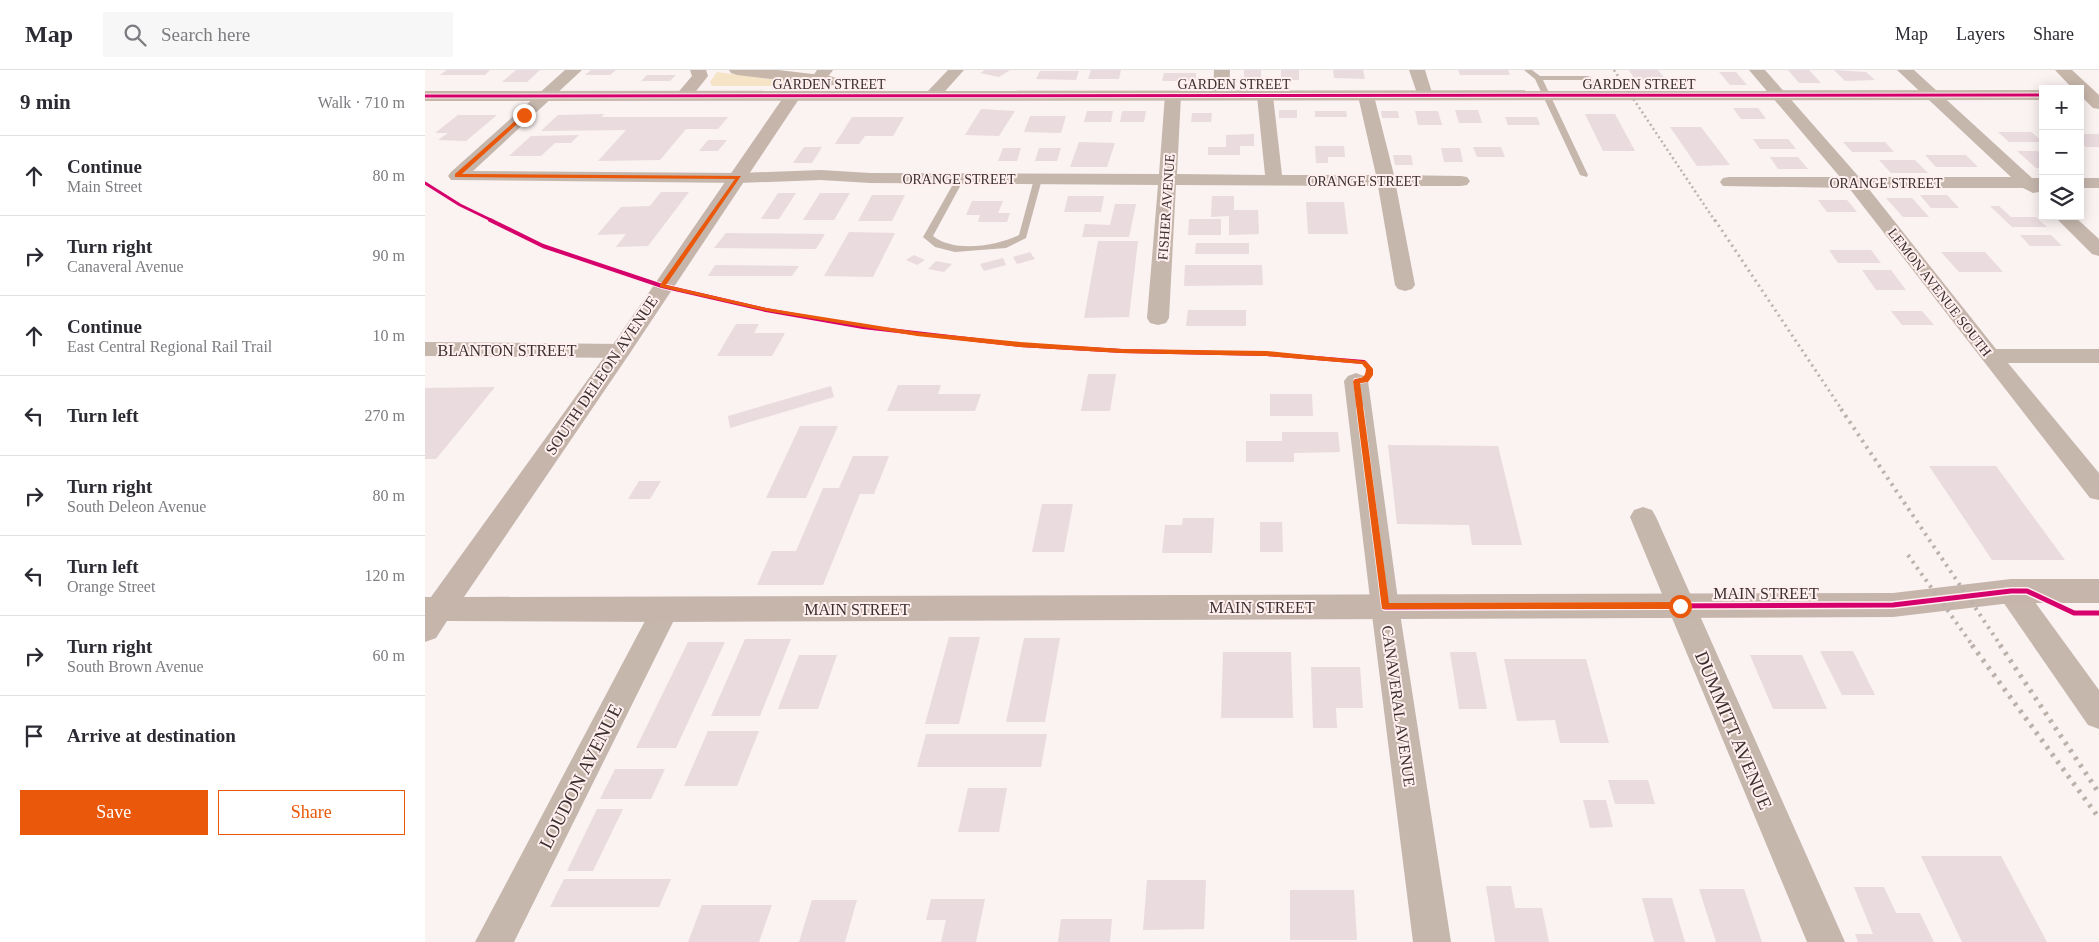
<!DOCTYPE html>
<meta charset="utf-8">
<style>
:root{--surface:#fff;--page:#f7f7f7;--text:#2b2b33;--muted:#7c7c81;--line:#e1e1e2;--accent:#ea580c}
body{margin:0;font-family:Georgia,serif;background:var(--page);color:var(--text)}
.controls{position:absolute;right:15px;top:15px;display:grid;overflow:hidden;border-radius:0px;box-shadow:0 2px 12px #0003}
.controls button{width:45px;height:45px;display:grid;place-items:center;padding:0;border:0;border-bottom:1px solid var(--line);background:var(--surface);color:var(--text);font:25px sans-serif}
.stop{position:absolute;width:15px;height:15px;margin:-11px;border:4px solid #ea580c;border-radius:50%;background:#fff}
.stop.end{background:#ea580c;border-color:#fff;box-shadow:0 1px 5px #0008}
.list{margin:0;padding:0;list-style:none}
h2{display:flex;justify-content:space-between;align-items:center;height:65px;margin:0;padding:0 20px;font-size:21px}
h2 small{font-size:16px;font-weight:400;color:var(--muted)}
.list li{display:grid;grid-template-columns:32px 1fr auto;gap:15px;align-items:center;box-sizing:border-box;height:80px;padding:0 20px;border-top:1px solid var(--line)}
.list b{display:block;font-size:19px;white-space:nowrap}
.list p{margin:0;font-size:16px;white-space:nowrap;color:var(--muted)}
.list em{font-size:16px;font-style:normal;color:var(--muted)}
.actions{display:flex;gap:10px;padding:15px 20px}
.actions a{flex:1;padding:11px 0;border:1px solid var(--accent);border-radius:0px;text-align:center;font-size:18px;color:var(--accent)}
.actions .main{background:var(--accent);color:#fff}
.icon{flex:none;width:28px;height:28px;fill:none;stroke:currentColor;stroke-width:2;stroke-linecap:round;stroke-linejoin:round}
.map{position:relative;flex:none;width:1674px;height:872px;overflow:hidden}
header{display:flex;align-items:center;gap:30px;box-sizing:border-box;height:70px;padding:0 25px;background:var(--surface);border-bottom:1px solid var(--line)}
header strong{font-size:24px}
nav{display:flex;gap:28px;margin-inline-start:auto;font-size:18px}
.search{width:350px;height:45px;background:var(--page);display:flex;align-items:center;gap:12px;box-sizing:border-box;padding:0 18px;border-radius:0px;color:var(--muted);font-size:19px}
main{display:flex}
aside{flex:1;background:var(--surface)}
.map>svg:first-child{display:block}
.green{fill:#f5e4c5}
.building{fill:#eadbdf}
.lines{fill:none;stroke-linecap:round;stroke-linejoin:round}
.lane{fill:#c6b7ad;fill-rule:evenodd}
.street{fill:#c6b7ad;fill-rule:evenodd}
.secondary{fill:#c5b5ab;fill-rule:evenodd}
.primary{fill:#c7b6aa;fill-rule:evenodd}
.rail-far3{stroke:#bcb1ab;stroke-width:2.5;stroke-dasharray:2 3;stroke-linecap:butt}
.rail-far2{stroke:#bcb1ab;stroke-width:3;stroke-dasharray:2 4;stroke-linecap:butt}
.rail-far1{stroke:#bcb1ab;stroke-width:4;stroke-dasharray:2.5 5;stroke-linecap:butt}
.rail{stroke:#bcb1ab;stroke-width:5;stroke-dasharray:3 6;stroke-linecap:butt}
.cycleway-far2-casing{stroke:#ffefee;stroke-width:5}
.cycleway-far1-casing{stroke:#ffefee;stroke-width:6}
.cycleway-casing{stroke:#ffefee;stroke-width:8}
.cycleway-far2{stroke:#d6006c;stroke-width:3}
.cycleway-far1{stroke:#d6006c;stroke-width:4}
.cycleway{stroke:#d6006c;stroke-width:5}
.route{fill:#ea580c}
.labels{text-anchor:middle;stroke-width:4;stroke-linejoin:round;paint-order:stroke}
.far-street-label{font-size:14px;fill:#3a302f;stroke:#ffefee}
.street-label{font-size:16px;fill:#3a302f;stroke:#ffefee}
.near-street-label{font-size:19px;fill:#3a302f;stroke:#ffefee}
</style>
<header>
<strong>Map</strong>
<div class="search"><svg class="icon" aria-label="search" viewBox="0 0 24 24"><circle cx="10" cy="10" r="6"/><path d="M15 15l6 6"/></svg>Search here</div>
<nav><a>Map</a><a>Layers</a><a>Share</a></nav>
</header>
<main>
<aside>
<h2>9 min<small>Walk · 710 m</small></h2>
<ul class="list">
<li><svg class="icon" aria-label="ahead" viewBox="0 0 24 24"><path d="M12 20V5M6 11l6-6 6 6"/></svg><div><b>Continue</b><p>Main Street</p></div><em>80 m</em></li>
<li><svg class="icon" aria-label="right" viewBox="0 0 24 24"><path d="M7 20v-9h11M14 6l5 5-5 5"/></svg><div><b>Turn right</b><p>Canaveral Avenue</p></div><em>90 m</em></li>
<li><svg class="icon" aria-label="ahead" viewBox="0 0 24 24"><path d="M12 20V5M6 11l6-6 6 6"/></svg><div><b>Continue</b><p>East Central Regional Rail Trail</p></div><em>10 m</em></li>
<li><svg class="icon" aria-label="left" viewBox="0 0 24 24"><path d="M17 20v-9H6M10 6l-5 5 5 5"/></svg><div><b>Turn left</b></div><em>270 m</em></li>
<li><svg class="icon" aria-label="right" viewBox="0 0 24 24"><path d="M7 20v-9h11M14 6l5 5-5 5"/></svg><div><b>Turn right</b><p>South Deleon Avenue</p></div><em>80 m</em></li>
<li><svg class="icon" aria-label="left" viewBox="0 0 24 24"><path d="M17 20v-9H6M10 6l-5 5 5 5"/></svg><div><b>Turn left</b><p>Orange Street</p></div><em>120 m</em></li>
<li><svg class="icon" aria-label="right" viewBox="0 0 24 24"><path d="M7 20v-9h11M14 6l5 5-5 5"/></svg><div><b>Turn right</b><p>South Brown Avenue</p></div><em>60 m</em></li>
<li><svg class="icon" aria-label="arrive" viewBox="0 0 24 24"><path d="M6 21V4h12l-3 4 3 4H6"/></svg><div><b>Arrive at destination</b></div></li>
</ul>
<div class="actions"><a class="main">Save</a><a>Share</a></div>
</aside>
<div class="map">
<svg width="1674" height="872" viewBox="0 0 1674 872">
<rect width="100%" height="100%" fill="#fbf2f2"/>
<path class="green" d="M292 2 397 16H287L285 12Z"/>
<g class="building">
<path d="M22 0H65L60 5H15Z"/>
<path d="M91 0H115L102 12H77Z"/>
<path d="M166 0H191L185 5H160Z"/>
<path d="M560 0H585L574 7 555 3Z"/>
<path d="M666 0H696L694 9H663Z"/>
<rect x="819" y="0" width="17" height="8"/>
<rect x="856" y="0" width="18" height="10"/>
<path d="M908 0H938L940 9 909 8Z"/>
<path d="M1033 0H1083L1085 5H1035Z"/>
<path d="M1204 0H1233L1240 9 1210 10Z"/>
<path d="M1363 0H1384L1396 13H1374Z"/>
<path d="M1409 0 1441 2 1450 10 1420 11Z"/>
<path d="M615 1H654L651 10 611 9Z"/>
<path d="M1294 2H1311L1322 15H1305Z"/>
<path d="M739 3H771V11H737Z"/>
<path d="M222 5H251L245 11H216Z"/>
<path d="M1308 38H1333L1341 49H1316Z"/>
<path d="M556 39 590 41 574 66 540 65Z"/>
<rect x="854" y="40" width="18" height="8"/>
<path d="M1030 40H1053L1057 53H1034Z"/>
<path d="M662 41H688L686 52H659Z"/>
<path d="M697 41H721L719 52H695Z"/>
<path d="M890 41H921L922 47H890Z"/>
<path d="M956 41H973L974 48H957Z"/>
<path d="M990 41H1013L1017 55H993Z"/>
<path d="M767 43H787L786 52H766Z"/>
<path d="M179 44 176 47H303L293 59H261L235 90 173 91 201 60 116 61 133 45Z"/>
<path d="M1160 44H1190L1210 81H1178Z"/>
<path d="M33 45H72L41 71 13 70 23 63H10Z"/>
<path d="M605 46H641L636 63 599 62Z"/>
<path d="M427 47H479L468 66H440L434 74H410Z"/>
<path d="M1080 47H1112L1115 55H1083Z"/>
<path d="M1245 57H1276L1305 95 1272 96Z"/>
<path d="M1573 62H1606L1618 72H1584Z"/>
<path d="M829 64V76H815V85H783V77H801V65Z"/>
<path d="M1655 64H1674V77H1661L1655 72Z"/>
<path d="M154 65 146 73H130L116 86H84L106 66Z"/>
<path d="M1328 69H1363L1371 79H1335Z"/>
<path d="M283 70H302L293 81H274Z"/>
<path d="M654 72 690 73 682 97H645Z"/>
<path d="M1418 72H1460L1469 82H1427Z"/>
<path d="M890 76H919L920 87H903V93H891Z"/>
<path d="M379 77H397L387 93H368Z"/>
<path d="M1048 77H1076L1080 87H1052Z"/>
<path d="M578 78H596L592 91H573Z"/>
<path d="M614 78H636L632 91H610Z"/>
<path d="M1016 78H1035L1038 92H1019Z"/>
<path d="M1592 81H1613L1618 85V98H1611Z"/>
<path d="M968 85H986L988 95H970Z"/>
<path d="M1500 85H1541L1553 97H1511Z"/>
<path d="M1345 87H1373L1383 99H1353Z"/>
<path d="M1454 90H1490L1503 103H1466Z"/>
<path d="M236 122H264L223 176 191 177 201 164 172 165 196 137 225 136Z"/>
<path d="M353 123H371L354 149H336Z"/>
<path d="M395 123H425L409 150H378Z"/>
<path d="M447 125H480L467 151H433Z"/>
<path d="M1495 125H1522L1534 138H1506Z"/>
<path d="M643 126H679L676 142H639Z"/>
<path d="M787 126H809V140H833L834 164 804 165V146L786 147Z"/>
<path d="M1461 128H1487L1504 147H1478Z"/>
<path d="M1393 130H1422L1432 142H1402Z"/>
<path d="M547 131H578L573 143H585L582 152H553L555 145H541Z"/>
<path d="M881 132H919L923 164H883Z"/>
<path d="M690 134H711L704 167H657L660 154 685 155Z"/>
<path d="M1565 136H1574L1586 147H1611L1622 157H1587Z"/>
<path d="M764 149H796V165H763Z"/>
<path d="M424 162 470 163 448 207 399 206Z"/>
<path d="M301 163 400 164 391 179 289 178Z"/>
<path d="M1595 165H1626L1637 176H1605Z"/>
<path d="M673 171H713L704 247 659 248Z"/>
<path d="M771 173H824V184H770Z"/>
<path d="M1404 180H1446L1456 193H1413Z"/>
<path d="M605 182 610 189 592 194 588 187Z"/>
<path d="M1516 182H1560L1578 202H1534Z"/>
<path d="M489 185 500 190 492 195 481 190Z"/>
<path d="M578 188 581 195 559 201 555 194Z"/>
<path d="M511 191 527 194 519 202 503 199Z"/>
<path d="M290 195 374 196 367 206H283Z"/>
<path d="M760 195H837L838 215 759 216Z"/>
<path d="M1437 200H1466L1481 220H1451Z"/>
<path d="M763 240H821V256H761Z"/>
<path d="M1466 241H1497L1509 255H1477Z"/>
<path d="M311 254H334L329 263H360L347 286H292Z"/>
<path d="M663 304H691L685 341H656Z"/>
<path d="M473 315H516L513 324H556L550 341H462Z"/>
<path d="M406 316 409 327 305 358 303 346Z"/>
<path d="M70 317 11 389H0V318Z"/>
<path d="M845 324H887L888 346H845Z"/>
<path d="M375 356H413L381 428H341Z"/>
<path d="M857 362H913L915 382 869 383V392H821V371H857Z"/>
<path d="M963 375 1073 376 1097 475H1047L1044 455 972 454Z"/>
<path d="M428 386H464L449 424H435L398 515H332L347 481H371L398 418H414Z"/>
<path d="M1504 396H1571L1640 490H1567Z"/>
<path d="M214 411H236L225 429H203Z"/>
<path d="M617 434H648L639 482H607Z"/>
<path d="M758 448H789L787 483H737L740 455H757Z"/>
<path d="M835 452H857L858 482H835Z"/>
<path d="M524 567H555L534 654H500Z"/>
<path d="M599 568H635L620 652H581Z"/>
<path d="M320 569H366L335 646H286Z"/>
<path d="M263 572H300L251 678H211Z"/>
<path d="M1395 581H1428L1450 625H1417Z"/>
<path d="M798 582H866L868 648H796Z"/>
<path d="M1025 582H1051L1062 639H1034Z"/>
<path d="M374 585H412L393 639H353Z"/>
<path d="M1325 585H1377L1402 639H1348Z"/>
<path d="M1079 589H1161L1184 673H1135L1130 650 1092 651Z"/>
<path d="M886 597H935L938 638H911L912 658H888Z"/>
<path d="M283 661H334L312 716H259Z"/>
<path d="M501 664H622L616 697H492Z"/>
<path d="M190 699H240L226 729H175Z"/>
<path d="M1183 710H1223L1230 734H1190Z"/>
<path d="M543 718H582L574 762H533Z"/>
<path d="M1158 730H1181L1188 757 1165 758Z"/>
<path d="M172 739H198L168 801H142Z"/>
<path d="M1496 786H1576L1622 872H1537Z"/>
<path d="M139 809H246L234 837H125Z"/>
<path d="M722 810H781L779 859 718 860Z"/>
<path d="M1061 816H1086L1090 838H1117L1124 872H1070Z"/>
<path d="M1429 817H1459L1471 843H1495L1509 872H1433L1430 864H1448Z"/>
<path d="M1274 819H1319L1337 872H1291Z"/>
<path d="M865 820H929L932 870H865Z"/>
<path d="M1217 828H1247L1260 872H1229Z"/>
<path d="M506 829H560L551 872H516L521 850H501Z"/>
<path d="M387 830H432L420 872H374Z"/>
<path d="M277 835H347L334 872H263Z"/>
<path d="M636 849H687L685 872H633Z"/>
</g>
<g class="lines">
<g class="lane">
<path d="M1099 0H1107L1115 6H1163L1167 8 1177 26 1176 28H1170L1161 10H1118L1163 105 1162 107 1155 105 1110 9Z"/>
<path d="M535 106 539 109 508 166C529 183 571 176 594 165L609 109 613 106 617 109 601 168 581 178 530 182 510 177 498 167 531 109Z"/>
</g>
<g class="street">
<path d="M140 0H157L48 101 314 103 396 100 445 103 734 104 740 25 742 22H754L756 25 752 104 840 105 832 26 834 23H846L848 26 857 105H951L933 26 935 23H947L949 26 969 105 1036 106 1042 107 1045 111 1042 115 1036 116H971L990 215 987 219 980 221 973 219 970 215 953 116 751 115 744 248 741 253 733 255 725 253 722 248 733 115 445 113 396 110 314 113 26 110 23 106 26 102Z"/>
<path d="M392 0H408L399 12H389L386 9Z"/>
<path d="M523 0H539L514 28H502L500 25 502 22Z"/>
<path d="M789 0H805L804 25 802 28H790L788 25Z"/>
<path d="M984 0H1000L1008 26 1006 29H994Z"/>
<path d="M1324 0H1340L1434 107H1586L1472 0H1489L1607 108H1618V118L1614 122 1608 123 1598 118H1443L1571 279H1674V293H1583L1674 403V430L1665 428 1424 118 1298 116 1295 112 1298 108 1304 107H1415Z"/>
<rect x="1655" y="108" width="19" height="10"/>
<path d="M1629 146H1649L1674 169V186L1667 184Z"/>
<path d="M0 272 195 274 203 276 206 281 203 286 195 288 0 286Z"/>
<path d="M931 303 939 306 943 311 974 537 1026 872H988L946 537 919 311 923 306Z"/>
<path d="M1218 437 1227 440 1231 447 1420 872H1382L1205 447 1209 440Z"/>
<path d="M1586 510 1596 513 1674 620V659L1663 655 1576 529 1572 521 1576 513Z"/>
<path d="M240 528 250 532 254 540 89 872H50L230 532Z"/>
</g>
<g class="secondary">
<path d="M265 0H281L283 6 264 30H252L250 26 267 6Z"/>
<path d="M368 21 374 22 376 26 203 286 39 527 1468 523 1586 509H1674V533H1586L1468 547 240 552 22 551 11 568 0 572V527H6L187 276 362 22Z"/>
</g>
<g class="primary">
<path d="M304 0H353L405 6 411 8 413 11 411 14 405 16 312 5 306 3Z"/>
<path d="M1630 0H1647L1674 25V39L1668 38 1655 25V19H1648Z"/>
<path d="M1618 20V30L0 31V21Z"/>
</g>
<path class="rail-far3" d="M1189 0 1290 151"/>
<path class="rail-far2" d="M1290 150 1417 340"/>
<g class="rail-far1">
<path d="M1416 339 1576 576"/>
<path d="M1483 485 1548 576"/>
</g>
<g class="rail">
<path d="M1547 575 1674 748"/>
<path d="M1575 575 1674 723"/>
</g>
<g class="cycleway-far2-casing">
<g id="cycleway-far2">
<path d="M0 26 1618 25"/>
<path d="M0 113 35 135 68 151"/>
</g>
</g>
<g class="cycleway-far1-casing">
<path id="cycleway-far1" d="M65 150 118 176 237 216 341 240 438 257 595 275 697 281 842 284 939 292 945 299 944 305 940 310 931 311 935 340"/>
</g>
<g class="cycleway-casing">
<path id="cycleway" d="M935 339 960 537 1468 535 1586 521H1602L1649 543H1674"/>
</g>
<use href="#cycleway-far2" class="cycleway-far2"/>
<use href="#cycleway-far1" class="cycleway-far1"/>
<use href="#cycleway" class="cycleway"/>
</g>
<path class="route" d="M99 43 101 46 37 104 316 106 241 215 341 238 492 262 595 272 697 279 842 281 941 291 948 299V305L943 312 935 313 964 533 1255 532 1259 536 1255 539H957L928 311C934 306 940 311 941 299L937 294 842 286 697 283 595 277 492 266 341 241 235 217V215L310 109 30 107V104Z"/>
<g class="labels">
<g class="far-street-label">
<text x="404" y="19">GARDEN STREET</text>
<text x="809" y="19">GARDEN STREET</text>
<text x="1214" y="19">GARDEN STREET</text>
<text x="534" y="114">ORANGE STREET</text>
<text x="939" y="116">ORANGE STREET</text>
<text x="1461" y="118">ORANGE STREET</text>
<text transform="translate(741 137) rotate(-86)" y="5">FISHER AVENUE</text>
<text transform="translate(1515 222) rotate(52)" y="5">LEMON AVENUE SOUTH</text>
</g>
<g class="street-label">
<text x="82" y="286">BLANTON STREET</text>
<text transform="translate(176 305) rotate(-56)" y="6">SOUTH DELEON AVENUE</text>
<text x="1341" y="529">MAIN STREET</text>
<text x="837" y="543">MAIN STREET</text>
<text x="432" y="545">MAIN STREET</text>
<text transform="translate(974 636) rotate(82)" y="6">CANAVERAL AVENUE</text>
</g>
<g class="near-street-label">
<text transform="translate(1309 660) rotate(67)" y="7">DUMMITT AVENUE</text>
<text transform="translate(155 706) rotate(-63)" y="7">LOUDON AVENUE</text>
</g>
</g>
</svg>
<div class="controls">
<button>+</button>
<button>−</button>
<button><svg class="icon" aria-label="layers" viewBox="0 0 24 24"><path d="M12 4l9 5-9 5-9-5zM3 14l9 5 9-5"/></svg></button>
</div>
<div class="stop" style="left:1255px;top:536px"></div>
<div class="stop end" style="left:99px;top:45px"></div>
</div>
</main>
